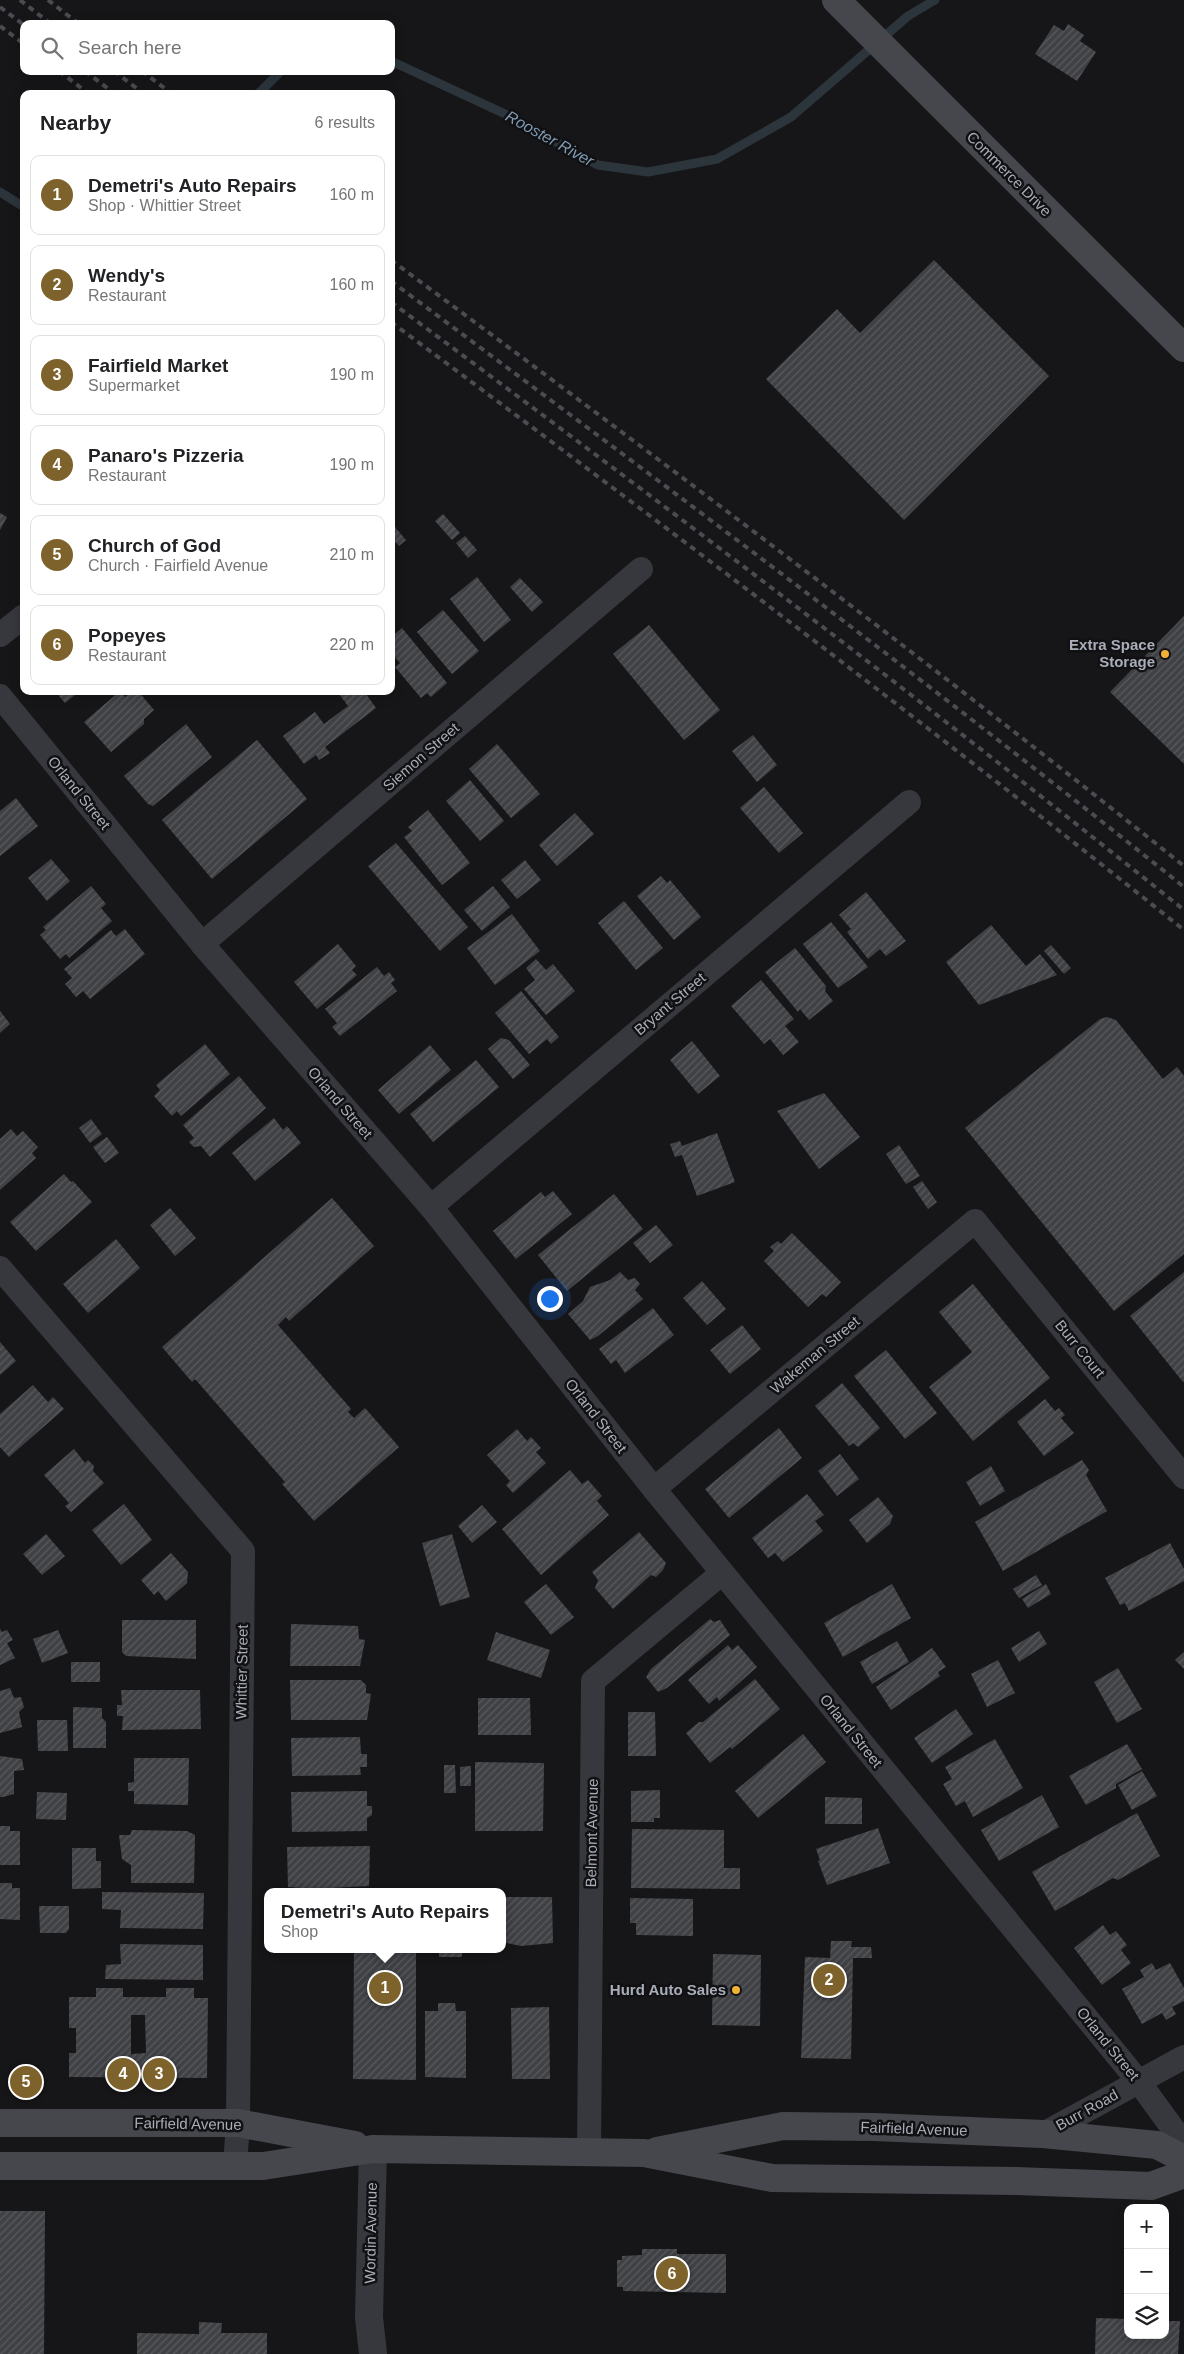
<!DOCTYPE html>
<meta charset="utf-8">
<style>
:root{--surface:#fff;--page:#f2f2f2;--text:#202124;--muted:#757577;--line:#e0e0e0;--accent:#7e622b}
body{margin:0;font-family:Helvetica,sans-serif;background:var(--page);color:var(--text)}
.controls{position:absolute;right:15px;bottom:15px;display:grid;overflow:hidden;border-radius:10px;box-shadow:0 2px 12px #0003}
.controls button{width:45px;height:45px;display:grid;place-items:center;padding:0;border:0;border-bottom:1px solid var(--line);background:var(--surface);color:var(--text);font:25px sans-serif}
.you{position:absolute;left:549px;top:1298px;width:18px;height:18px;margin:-12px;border:4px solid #fff;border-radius:50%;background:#1a73e8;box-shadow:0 0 0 8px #1a73e833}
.badge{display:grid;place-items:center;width:32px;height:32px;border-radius:50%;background:var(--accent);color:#fff;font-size:16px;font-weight:700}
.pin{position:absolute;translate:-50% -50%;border:2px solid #fff;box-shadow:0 1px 5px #0006}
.popup{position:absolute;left:264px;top:1888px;width:242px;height:65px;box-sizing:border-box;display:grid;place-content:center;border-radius:10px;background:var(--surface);filter:drop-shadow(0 1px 4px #0005);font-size:16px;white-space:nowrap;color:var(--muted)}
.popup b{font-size:19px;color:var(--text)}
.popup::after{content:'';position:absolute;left:50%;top:100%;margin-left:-10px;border:10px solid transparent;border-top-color:var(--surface)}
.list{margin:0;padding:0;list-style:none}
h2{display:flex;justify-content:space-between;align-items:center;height:65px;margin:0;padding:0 20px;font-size:21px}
h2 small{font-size:16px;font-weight:400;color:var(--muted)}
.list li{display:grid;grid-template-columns:32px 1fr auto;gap:15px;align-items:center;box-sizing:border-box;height:80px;margin:0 10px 10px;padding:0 10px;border:1px solid var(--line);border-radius:10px}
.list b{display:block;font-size:19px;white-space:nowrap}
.list p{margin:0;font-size:16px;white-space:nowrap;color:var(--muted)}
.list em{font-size:16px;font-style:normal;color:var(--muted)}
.icon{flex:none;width:28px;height:28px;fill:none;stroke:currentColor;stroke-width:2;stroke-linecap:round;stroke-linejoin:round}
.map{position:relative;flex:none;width:1184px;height:2354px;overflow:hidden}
.search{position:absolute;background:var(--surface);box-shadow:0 2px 12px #0003;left:20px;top:20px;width:375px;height:55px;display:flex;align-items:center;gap:12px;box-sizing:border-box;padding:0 18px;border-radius:10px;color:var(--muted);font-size:19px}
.panel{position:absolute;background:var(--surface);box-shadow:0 2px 12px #0003;left:20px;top:90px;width:375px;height:605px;border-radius:10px}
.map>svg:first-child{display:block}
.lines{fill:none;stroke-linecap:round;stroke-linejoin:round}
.stream{stroke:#2c353c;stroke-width:9}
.building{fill:url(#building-hatch);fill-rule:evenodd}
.minor{stroke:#37383d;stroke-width:24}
.tertiary{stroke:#37383d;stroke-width:28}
.secondary{stroke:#45474d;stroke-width:28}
.rail{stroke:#4a4c52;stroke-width:4;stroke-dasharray:6 5;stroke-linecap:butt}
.poi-dot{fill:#f2b134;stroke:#111113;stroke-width:2}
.labels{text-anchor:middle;stroke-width:5;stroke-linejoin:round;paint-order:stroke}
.street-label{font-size:15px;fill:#a8adb8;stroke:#111113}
.poi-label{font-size:15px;font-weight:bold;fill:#a8adb8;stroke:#111113;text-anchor:end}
.water-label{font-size:16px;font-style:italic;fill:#7f9bb3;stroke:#111113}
</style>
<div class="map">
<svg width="1184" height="2354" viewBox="0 0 1184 2354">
<defs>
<pattern id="building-hatch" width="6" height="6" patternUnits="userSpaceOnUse" patternTransform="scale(1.25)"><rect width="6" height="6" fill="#404145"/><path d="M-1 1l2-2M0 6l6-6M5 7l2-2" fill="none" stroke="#595a5e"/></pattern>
</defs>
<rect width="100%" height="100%" fill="#161618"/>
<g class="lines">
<g class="stream">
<path d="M391 61 503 113 598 165 648 172 717 159 791 117 908 16 935 0"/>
<path d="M258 94 281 71"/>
<path d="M0 192 24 207"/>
</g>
</g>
<g class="building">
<path d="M1068 24 1084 35 1080 41 1096 52 1077 81 1035 54 1054 25 1064 31Z"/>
<path d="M934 260 1049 376 904 520 766 379 837 309 860 333Z"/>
<path d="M0 513 7 517 0 530Z"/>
<path d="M443 514 460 533 452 540 435 521Z"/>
<path d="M395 527 406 540 399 546 391 537V530Z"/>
<path d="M465 536 477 550 468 558 456 543Z"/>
<path d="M477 577 511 620 484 642 450 599Z"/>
<path d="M520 578 543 602 532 612 510 587Z"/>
<path d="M443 610 479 651 452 674 417 632Z"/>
<path d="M1184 616V764L1110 692Z"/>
<path d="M649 625 720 710 684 740 613 654Z"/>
<path d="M402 628 447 683 431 697 427 693 421 698 395 667 400 663 391 653V637Z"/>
<path d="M55 691H80L65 703Z"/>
<path d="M120 691 125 697 132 691H138L154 710 144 719V724L111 752 84 722Z"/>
<path d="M342 691H364L376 708 325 747 330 753 319 760 316 755 304 764 283 736 315 712 324 724 348 706 339 694Z"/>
<path d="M186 724 212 757 153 806 148 804 124 776Z"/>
<path d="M753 735 777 765 757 782 732 751Z"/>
<path d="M257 740 307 799 212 879 162 820Z"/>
<path d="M497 744 540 794 511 818 469 769Z"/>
<path d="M470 780 504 821 480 841 446 801Z"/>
<path d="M764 787 803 833 779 853 740 808Z"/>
<path d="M16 798 38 826 0 856V811Z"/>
<path d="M428 810 470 863 442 885 404 837 412 831 408 827Z"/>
<path d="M575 813 594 834 557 866 539 845Z"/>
<path d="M396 843 468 927 440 951 368 866Z"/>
<path d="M51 859 70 881 47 901 28 878Z"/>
<path d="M525 860 541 880 517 899 501 880Z"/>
<path d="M661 876 667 883 670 880 701 917 674 940 637 896Z"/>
<path d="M91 886 106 904 101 908 112 921 69 958 66 954 60 959 40 935 46 930 43 927Z"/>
<path d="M493 886 510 907 482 931 464 910Z"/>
<path d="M866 892 906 941 886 956 880 949 868 959 847 932 851 929 839 915Z"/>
<path d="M624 901 663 948 636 970 598 923Z"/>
<path d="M512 914 540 951 495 985 467 948Z"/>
<path d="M831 922 868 967 838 988 803 944Z"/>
<path d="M991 925 1026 966 1040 954 1057 975 979 1005 946 962Z"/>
<path d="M125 929 145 954 90 999 83 991 76 997 65 984 72 978 64 969 111 930 116 936Z"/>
<path d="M338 944 356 966 352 970 357 975 317 1009 294 982Z"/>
<path d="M1051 945 1071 968 1064 974 1044 951Z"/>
<path d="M795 948 826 986 825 991 833 1001 809 1020 800 1009 798 1012 765 972Z"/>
<path d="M536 959 546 970 553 964 575 991 546 1015 524 989 535 980 526 968Z"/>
<path d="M377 967 384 976 389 972 395 980 391 983 397 991 340 1036 332 1027 337 1023 325 1009Z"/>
<path d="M761 980 794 1019 785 1026 799 1042 783 1055 770 1039 764 1044 731 1006Z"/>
<path d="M521 991 559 1037 551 1044 547 1039 529 1054 495 1013Z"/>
<path d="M0 1011 10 1024 0 1033Z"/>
<path d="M1107 1017 1116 1020 1163 1079 1177 1067 1184 1076V1254L1114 1311 965 1128 1100 1019Z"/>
<path d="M501 1038 509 1040 530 1065 513 1079 488 1049Z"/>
<path d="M692 1041 720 1076 698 1094 670 1060Z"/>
<path d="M205 1044 230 1074 181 1116 177 1111 172 1116 154 1096 160 1090 156 1085Z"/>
<path d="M430 1045 451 1070 399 1114 378 1090Z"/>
<path d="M476 1060 499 1087 433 1142 410 1114Z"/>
<path d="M239 1076 266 1108 210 1157 201 1146 194 1147 189 1142 194 1138 183 1125Z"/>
<path d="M824 1093 860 1137 819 1169 777 1111Z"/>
<path d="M274 1118 283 1130 287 1126 301 1143 255 1181 232 1153Z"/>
<path d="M91 1119 102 1134 90 1143 79 1128Z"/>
<path d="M11 1129 17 1136 23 1131 38 1147 32 1153 36 1158 0 1190V1139Z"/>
<path d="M717 1133 735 1182 697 1196 682 1155 675 1157 670 1144 680 1141 682 1146Z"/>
<path d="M107 1137 119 1153 105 1163 93 1147Z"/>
<path d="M899 1145 920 1176 906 1184 886 1154Z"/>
<path d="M64 1174 71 1182 73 1181 92 1202 36 1251 10 1222Z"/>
<path d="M922 1181 937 1202 928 1209 913 1187Z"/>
<path d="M553 1191 572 1214 516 1259 493 1231 541 1192 545 1197Z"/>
<path d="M614 1194 643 1229 567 1291 538 1255Z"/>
<path d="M332 1198 374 1246 289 1321 286 1317 278 1325 351 1409 348 1412 354 1418 365 1408 399 1447 314 1521 282 1484 285 1482 195 1379 192 1382 162 1347Z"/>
<path d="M170 1208 196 1238 175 1256 150 1225Z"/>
<path d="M656 1225 673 1245 650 1263 633 1243Z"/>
<path d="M792 1233 841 1282 826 1297 822 1294 808 1307 764 1261 774 1251 770 1247 778 1241 781 1244Z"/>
<path d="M116 1239 140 1268 88 1313 63 1284Z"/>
<path d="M620 1272 628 1280 635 1278 640 1284 635 1290 643 1299 598 1336 590 1340 568 1314 583 1301 590 1287 610 1280Z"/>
<path d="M1184 1272V1381L1183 1382 1130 1316Z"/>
<path d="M702 1281 726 1309 707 1325 683 1298Z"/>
<path d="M973 1284 1050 1378 973 1441 929 1387 972 1352 939 1312Z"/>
<path d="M653 1308 674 1335 625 1373 616 1360 611 1364 599 1349Z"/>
<path d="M742 1325 761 1349 730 1374 710 1350Z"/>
<path d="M0 1342 16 1361 0 1375Z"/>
<path d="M886 1350 937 1413 905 1439 854 1376Z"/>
<path d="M842 1383 880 1428 858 1447 853 1443 849 1446 815 1406Z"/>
<path d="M33 1385 48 1402 53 1397 64 1409 9 1457 0 1447V1414Z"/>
<path d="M1045 1399 1055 1411 1059 1408 1065 1415 1061 1418 1074 1433 1044 1456 1017 1422Z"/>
<path d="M779 1428 802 1458 729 1518 705 1489Z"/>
<path d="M517 1429 527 1441 531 1437 541 1448 536 1452 546 1463 513 1493 506 1485 510 1481 487 1455Z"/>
<path d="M74 1449 85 1463 88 1460 94 1466 93 1471 104 1483 71 1512 65 1506 69 1503 44 1475Z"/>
<path d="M840 1454 859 1479 837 1496 818 1471Z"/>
<path d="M1082 1460 1089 1470 1086 1475 1107 1511 1003 1571 975 1522Z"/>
<path d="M991 1466 1005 1491 980 1506 966 1482Z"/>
<path d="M570 1470 582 1484 588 1480 602 1496 597 1501 609 1515 541 1575 502 1529Z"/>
<path d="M807 1494 824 1515 815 1521 823 1531 783 1562 775 1553 768 1558 752 1538Z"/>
<path d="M878 1497 893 1516 890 1524 867 1543 849 1520Z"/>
<path d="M124 1504 152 1540 121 1565 92 1530Z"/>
<path d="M482 1505 497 1522 472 1543 458 1526Z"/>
<path d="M639 1532 666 1563 663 1570 656 1577 651 1575 613 1609 595 1588 598 1580 592 1572Z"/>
<path d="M46 1534 65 1556 42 1575 23 1554Z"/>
<path d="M452 1534 470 1597 440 1606 422 1543Z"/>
<path d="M1170 1543 1184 1569V1581L1129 1611 1125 1603 1120 1605 1105 1578Z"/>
<path d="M171 1553 188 1572 187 1583 166 1601 158 1591 154 1595 141 1580Z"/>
<path d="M1036 1575 1042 1585 1019 1598 1013 1589Z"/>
<path d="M546 1584 574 1617 551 1635 524 1602Z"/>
<path d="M892 1584 911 1618 843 1657 824 1623Z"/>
<path d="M1046 1584 1051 1594 1028 1608 1022 1599Z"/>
<path d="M710 1619 714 1622 720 1620 730 1635 667 1688 658 1692 646 1677 651 1669Z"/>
<path d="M122 1620H196V1659L126 1656 122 1652Z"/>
<path d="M291 1624 358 1626 359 1639 365 1640 360 1666H290Z"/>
<path d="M0 1629 2 1632 7 1630 13 1640 7 1643 15 1658 0 1665Z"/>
<path d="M58 1630 68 1653 42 1663 33 1639Z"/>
<path d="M1039 1631 1047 1644 1019 1662 1011 1648Z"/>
<path d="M496 1632 550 1650 541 1678 487 1660Z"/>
<path d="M897 1641 909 1662 872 1684 860 1662Z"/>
<path d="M728 1645 732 1650 738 1645 757 1667 719 1701 717 1697 709 1704 688 1680Z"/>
<path d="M932 1648 946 1667 938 1672 940 1676 891 1710 876 1687Z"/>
<path d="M1184 1652V1669L1175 1660Z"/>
<path d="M998 1660 1015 1693 987 1707 971 1674Z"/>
<rect x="71" y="1662" width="29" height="20"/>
<path d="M1118 1668 1142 1709 1117 1723 1094 1682Z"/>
<path d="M755 1679 780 1709 732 1749 730 1747 710 1763 686 1733 699 1722H703Z"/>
<path d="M290 1680H361L366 1685V1693L371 1694 367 1720H291Z"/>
<path d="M10 1688 14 1698 21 1697 24 1707 19 1712 22 1727 0 1733V1691Z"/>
<path d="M121 1690H200L201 1729 122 1730 123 1716H117V1705H122Z"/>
<path d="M478 1698H530L531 1735H478Z"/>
<path d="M73 1707 102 1708V1718L106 1722V1748H73Z"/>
<path d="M956 1709 973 1734 932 1763 914 1738Z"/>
<path d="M628 1712H655L656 1756H628Z"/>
<path d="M37 1720H67L68 1751H38Z"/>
<path d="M803 1734 826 1762 758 1818 735 1791Z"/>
<path d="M360 1737 361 1754H367V1767H360L361 1775 292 1776 291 1738Z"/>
<path d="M995 1739 1023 1788 973 1817 965 1801 956 1806 943 1784 952 1779 945 1767Z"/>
<path d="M1127 1744 1142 1769 1116 1784V1788L1086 1805 1069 1776Z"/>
<path d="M0 1756 22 1759 24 1770 14 1771V1794L3 1797H0Z"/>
<path d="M134 1758H189L188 1805 134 1804V1791H128V1783L134 1782Z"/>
<path d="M475 1762 544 1763 543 1831H475Z"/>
<path d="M444 1765H455L456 1793H444Z"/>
<path d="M471 1766V1786H460V1767Z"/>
<path d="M1142 1771 1157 1796 1132 1810 1118 1785Z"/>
<path d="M660 1790V1818H654V1822H631V1791Z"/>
<path d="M367 1791V1806H372V1815L367 1818V1831L292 1832 291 1792Z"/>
<path d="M37 1792 67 1793 66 1820 36 1819Z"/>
<path d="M1042 1795 1059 1827 999 1861 981 1830Z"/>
<path d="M825 1797 862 1798V1824H825Z"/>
<path d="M1137 1813 1160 1856 1118 1880 1113 1878 1055 1911 1032 1872Z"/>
<path d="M0 1826H10V1831H20V1865H0Z"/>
<path d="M878 1828 890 1863 827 1885 818 1861 820 1860 816 1849Z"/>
<path d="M632 1829 724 1830V1868H740V1889L631 1888Z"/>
<path d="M132 1830 187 1831 195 1835 194 1883H131V1865L122 1859 119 1835H130Z"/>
<path d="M370 1846 369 1886 313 1889 288 1887 287 1847Z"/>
<path d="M72 1848H96V1861H101V1888L72 1889Z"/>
<path d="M0 1883H12V1888H20V1920L0 1919Z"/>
<path d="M102 1892 204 1893 203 1929 120 1928 121 1910 102 1909Z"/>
<path d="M502 1897H552L553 1943 521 1946 502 1942Z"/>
<path d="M630 1898 693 1899V1936L636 1935V1923H630Z"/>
<path d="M39 1906H69V1929L66 1933H40Z"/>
<path d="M1103 1925 1110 1935 1116 1931 1127 1945 1121 1950 1131 1963 1102 1985 1074 1948Z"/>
<path d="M831 1941H852L851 1947H871L872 1958H853L851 2059 801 2058 805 1957 830 1958Z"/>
<path d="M120 1944 203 1945V1980L105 1979 106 1965 121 1964Z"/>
<path d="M354 1949H416V2080L353 2079Z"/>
<path d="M423 1949H462V1957H439V1952H423Z"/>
<path d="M713 1954 761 1955 760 2026 712 2025Z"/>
<path d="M1152 1963 1156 1970 1170 1963 1184 1988V2001L1172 2007 1176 2014 1166 2020 1162 2013 1142 2024 1122 1989 1144 1977 1140 1970Z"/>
<path d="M96 1988H123V1997H166V1988H194V1998H208L207 2078 69 2077V2053H76V2028H69V1997H96ZM131 2015H145L146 2053 131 2054Z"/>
<path d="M438 2003H455L456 2011H466V2078L425 2077V2011H438Z"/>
<path d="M549 2007 550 2079H512L511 2008Z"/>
<path d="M0 2211H45L44 2354H0Z"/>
<path d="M642 2249H677V2254H726V2293L623 2291V2287H617V2260H622V2256L642 2255Z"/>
<path d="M1096 2318 1128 2319V2335H1165V2321H1180L1178 2354H1095Z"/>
<path d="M199 2322 222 2323 221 2333H267V2354H137V2333L199 2334Z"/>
</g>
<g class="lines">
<g class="minor">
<path d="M0 635 24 616"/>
<path d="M0 696 202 944 431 1207 654 1489 1139 2082 1184 2144"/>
<path d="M202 944 641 569"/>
<path d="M431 1207 909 802"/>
<path d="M0 1268 243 1551 238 2123 235 2166"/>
<path d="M654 1489 975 1221 1184 1477"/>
<path d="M1043 2134 1184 2057"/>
<path d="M589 2152 593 1681 722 1573"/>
</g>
<path class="tertiary" d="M373 2354 369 2317 373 2149"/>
<g class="secondary">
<path d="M836 0 1184 348"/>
<path d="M0 2123H238L355 2145"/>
<path d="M657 2151 783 2126 874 2127 1043 2134 1157 2145 1184 2159"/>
<path d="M0 2166H263L373 2149 644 2153 772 2178 1016 2181 1151 2186 1184 2174"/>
</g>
<g class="rail">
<path d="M20 0 51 24"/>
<path d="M48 0 79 24"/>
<path d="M0 7 24 25"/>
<path d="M0 26 24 44"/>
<path d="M59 71 89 94"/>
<path d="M85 71 115 94"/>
<path d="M114 71 144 94"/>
<path d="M142 71 172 94"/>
<path d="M391 260C658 458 924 658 1184 866"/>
<path d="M391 281C658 480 925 679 1184 887"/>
<path d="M391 302C659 501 924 701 1184 910"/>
<path d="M391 322C659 521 924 722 1184 930"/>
</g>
</g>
<g class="poi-dot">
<circle cx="1165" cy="654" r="5"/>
<circle cx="736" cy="1990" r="5"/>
</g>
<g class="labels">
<g class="street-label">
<text transform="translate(1009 174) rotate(45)" y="5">Commerce Drive</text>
<text transform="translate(421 757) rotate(-41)" y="5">Siemon Street</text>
<text transform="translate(79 793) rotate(51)" y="5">Orland Street</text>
<text transform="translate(670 1004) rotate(-40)" y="5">Bryant Street</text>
<text transform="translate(340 1103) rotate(49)" y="5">Orland Street</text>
<text transform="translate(1080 1349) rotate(51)" y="5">Burr Court</text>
<text transform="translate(815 1355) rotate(-40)" y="5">Wakeman Street</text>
<text transform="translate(596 1416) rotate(52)" y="5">Orland Street</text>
<text transform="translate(242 1672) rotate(-89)" y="5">Whittier Street</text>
<text transform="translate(851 1731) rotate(51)" y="5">Orland Street</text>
<text transform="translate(592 1833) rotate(-89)" y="5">Belmont Avenue</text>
<text transform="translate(1108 2044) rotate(51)" y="5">Orland Street</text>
<text transform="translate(1087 2110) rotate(-29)" y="5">Burr Road</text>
<text transform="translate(188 2124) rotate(1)" y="5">Fairfield Avenue</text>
<text transform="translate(914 2129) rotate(2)" y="5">Fairfield Avenue</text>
<text transform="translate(371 2233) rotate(-89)" y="5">Wordin Avenue</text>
</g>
<g class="poi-label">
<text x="1155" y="650">Extra Space<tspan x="1155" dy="17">Storage</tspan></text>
<text x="726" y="1995">Hurd Auto Sales</text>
</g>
<g class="water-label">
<text transform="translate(550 138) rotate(29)" y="6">Rooster River</text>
</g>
</g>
</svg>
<div class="controls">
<button>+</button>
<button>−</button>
<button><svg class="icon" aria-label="layers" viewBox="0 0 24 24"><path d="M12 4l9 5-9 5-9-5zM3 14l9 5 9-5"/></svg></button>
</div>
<div class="you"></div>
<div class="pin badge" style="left:385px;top:1988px">1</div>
<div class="popup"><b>Demetri's Auto Repairs</b>Shop</div>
<div class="pin badge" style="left:829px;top:1980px">2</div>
<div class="pin badge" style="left:159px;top:2074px">3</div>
<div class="pin badge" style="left:123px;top:2074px">4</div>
<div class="pin badge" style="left:26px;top:2082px">5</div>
<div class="pin badge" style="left:672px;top:2274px">6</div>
<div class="search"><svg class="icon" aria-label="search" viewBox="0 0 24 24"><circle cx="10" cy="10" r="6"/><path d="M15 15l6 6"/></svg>Search here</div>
<section class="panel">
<h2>Nearby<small>6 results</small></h2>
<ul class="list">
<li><span class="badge">1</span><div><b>Demetri's Auto Repairs</b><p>Shop · Whittier Street</p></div><em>160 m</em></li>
<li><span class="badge">2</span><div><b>Wendy's</b><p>Restaurant</p></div><em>160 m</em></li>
<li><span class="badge">3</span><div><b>Fairfield Market</b><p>Supermarket</p></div><em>190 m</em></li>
<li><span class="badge">4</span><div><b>Panaro's Pizzeria</b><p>Restaurant</p></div><em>190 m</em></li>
<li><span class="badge">5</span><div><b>Church of God</b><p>Church · Fairfield Avenue</p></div><em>210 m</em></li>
<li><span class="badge">6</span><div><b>Popeyes</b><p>Restaurant</p></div><em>220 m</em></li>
</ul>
</section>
</div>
